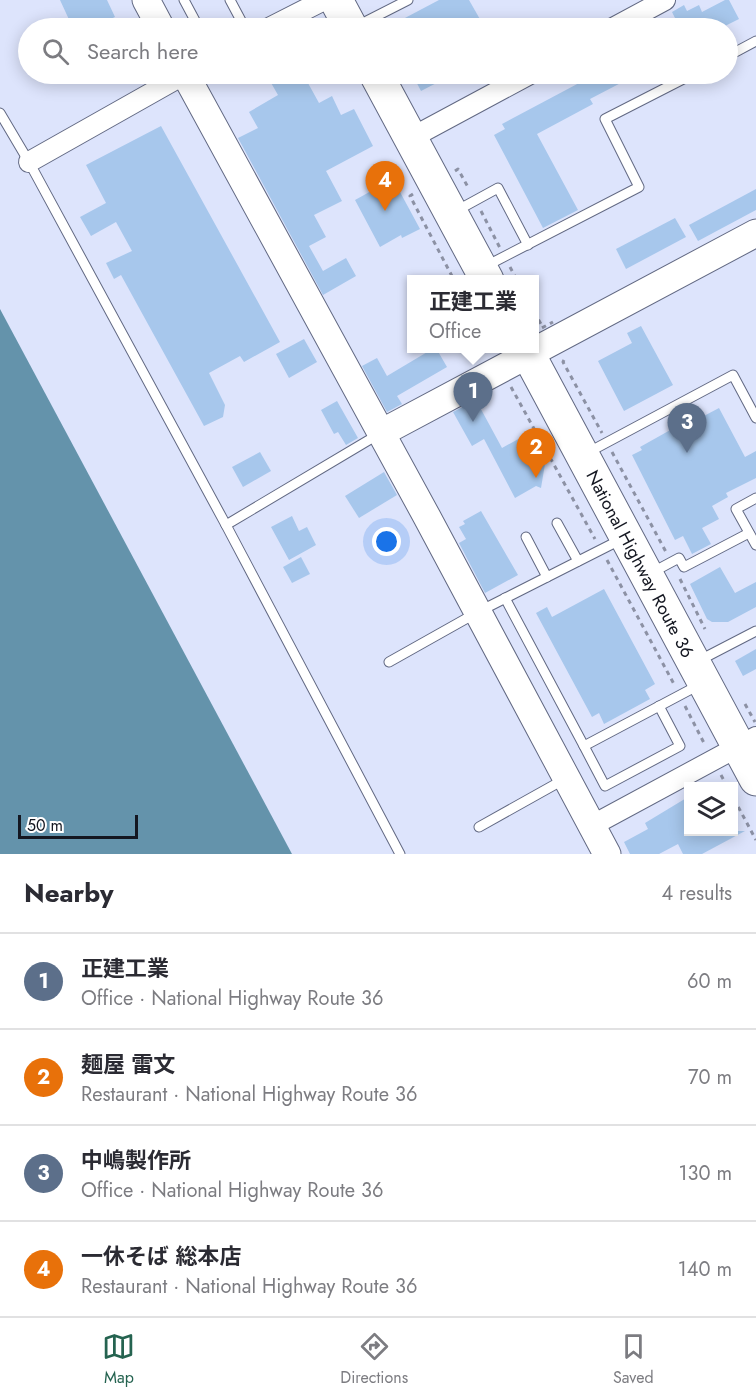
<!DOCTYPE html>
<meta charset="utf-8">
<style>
:root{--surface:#fff;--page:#f2f2f3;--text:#2b2b33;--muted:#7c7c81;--line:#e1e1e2;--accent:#256350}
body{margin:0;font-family:Jost,"Noto Sans JP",sans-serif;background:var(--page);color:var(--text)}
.controls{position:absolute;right:18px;bottom:18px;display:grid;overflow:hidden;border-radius:0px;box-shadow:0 3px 15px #0003}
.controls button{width:54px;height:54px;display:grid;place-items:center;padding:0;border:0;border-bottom:2px solid var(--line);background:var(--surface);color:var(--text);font:30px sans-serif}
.scale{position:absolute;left:18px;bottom:15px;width:120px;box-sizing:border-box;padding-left:6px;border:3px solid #141721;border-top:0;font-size:16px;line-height:21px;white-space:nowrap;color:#141721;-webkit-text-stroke:4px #fff;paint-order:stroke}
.you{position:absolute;left:387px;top:542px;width:21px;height:21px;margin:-15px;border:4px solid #fff;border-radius:50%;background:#1a73e8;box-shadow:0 0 0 9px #1a73e833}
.badge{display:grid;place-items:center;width:39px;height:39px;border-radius:50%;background:var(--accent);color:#fff;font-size:20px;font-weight:700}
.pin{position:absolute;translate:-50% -50px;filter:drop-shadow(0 2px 3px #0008)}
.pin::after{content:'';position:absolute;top:32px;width:21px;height:18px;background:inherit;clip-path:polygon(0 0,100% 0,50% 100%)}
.popup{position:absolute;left:407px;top:275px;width:132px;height:78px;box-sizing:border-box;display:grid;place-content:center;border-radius:0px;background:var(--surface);filter:drop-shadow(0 2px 4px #0005);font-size:20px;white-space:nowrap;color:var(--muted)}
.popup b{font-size:22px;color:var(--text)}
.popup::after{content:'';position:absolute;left:50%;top:100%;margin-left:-12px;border:12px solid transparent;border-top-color:var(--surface)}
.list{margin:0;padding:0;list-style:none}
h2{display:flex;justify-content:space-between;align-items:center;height:78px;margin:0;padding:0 24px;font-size:26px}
h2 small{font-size:20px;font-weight:400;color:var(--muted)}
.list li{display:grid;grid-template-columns:39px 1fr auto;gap:18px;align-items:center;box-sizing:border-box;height:96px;padding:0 24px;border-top:2px solid var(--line)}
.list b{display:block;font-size:22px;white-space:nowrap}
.list p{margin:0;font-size:20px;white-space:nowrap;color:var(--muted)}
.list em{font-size:20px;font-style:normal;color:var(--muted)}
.icon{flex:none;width:33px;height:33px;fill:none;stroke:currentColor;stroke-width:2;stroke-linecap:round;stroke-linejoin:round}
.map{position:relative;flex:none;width:756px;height:854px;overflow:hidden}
.search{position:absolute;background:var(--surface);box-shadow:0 3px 15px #0003;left:18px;right:18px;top:18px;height:66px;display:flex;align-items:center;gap:15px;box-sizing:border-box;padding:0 21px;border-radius:33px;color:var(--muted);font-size:22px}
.sheet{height:462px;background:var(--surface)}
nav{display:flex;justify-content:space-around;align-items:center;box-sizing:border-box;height:84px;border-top:2px solid var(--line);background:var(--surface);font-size:16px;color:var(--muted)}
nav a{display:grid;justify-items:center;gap:3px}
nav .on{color:var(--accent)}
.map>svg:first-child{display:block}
.water{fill:#6493ab}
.building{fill:#a7c7ec}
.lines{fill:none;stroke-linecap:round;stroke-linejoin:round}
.lane-casing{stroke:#626983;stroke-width:11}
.street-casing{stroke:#626983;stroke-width:22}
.secondary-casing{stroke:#626983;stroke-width:29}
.highway-casing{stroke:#626983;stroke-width:35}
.path{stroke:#8c91a4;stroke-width:3;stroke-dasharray:4.5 4.5;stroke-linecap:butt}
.lane{stroke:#fff;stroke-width:9}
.street{stroke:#fff;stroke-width:20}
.secondary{stroke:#fff;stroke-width:27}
.highway{stroke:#fff;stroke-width:33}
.path-bridge{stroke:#8c91a4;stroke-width:3;stroke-dasharray:4.5 4.5;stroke-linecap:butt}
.labels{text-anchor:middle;stroke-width:6;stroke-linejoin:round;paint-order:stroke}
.street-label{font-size:18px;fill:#141721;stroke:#fff}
</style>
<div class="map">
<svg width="756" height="854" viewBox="0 0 756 854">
<rect width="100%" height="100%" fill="#dde4fc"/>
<path class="water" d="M0 309 292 854H0Z"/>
<g class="building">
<path d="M60 0H107L115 17 90 28H79L77 23 72 26Z"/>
<path d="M439 0H469L485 28H386Z"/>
<path d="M725 0H729L739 19 721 28H655L675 18 672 12 684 5 687 11 699 5 702 12Z"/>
<path d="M266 74H303L319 103 332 96 341 115 354 109 373 146 326 171 342 201 314 215 326 237 309 246 323 271 346 258 356 276 323 295 238 138 258 128 249 112 278 95Z"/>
<path d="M412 74H454L421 91Z"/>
<path d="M596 74H638L590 99 593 104 537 134 578 210 543 228 494 135 505 129 502 124Z"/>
<path d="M161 126 280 342 244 362 240 356 209 373 225 405 223 417 204 426 121 275 114 279 106 263 132 251 116 222 91 236 80 217 106 203 86 165Z"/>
<path d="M393 179 420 229 402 238 401 235 380 247 355 200Z"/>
<path d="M756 189V210L698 241 689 225Z"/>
<path d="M675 218 686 237 626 269 616 249Z"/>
<path d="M641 326 673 385 624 411 598 361 632 343 627 333Z"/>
<path d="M304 339 317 362 289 378 276 354Z"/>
<path d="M434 348H436L447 367 397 396 402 404 387 412 362 366 377 358 387 376Z"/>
<path d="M476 400 502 448 529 433 545 464 541 488 536 486 515 498 484 439 472 446 453 412Z"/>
<path d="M337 401 358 438 346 445 338 432 334 434 321 410Z"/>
<path d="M719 408 745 457 756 451V478L726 493 728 497 712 506 719 519 702 528 711 544 692 554 683 536 675 540 632 455 642 450 640 447 681 424 683 427Z"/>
<path d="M260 452 271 471 243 487 232 467Z"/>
<path d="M384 472 397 495 359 518 345 496Z"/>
<path d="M481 511 518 575 485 593 459 543 466 539 459 527 465 524 463 521Z"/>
<path d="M292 516 299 531 307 527 316 545 289 560 271 527Z"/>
<path d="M301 557 310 574 292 583 283 567Z"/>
<path d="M720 567 735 593 756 582V607L728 622H712L707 619 690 584Z"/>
<path d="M604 589 655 684 645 690 650 699 604 724 599 713 592 717 536 613 547 607 552 617Z"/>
<path d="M756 649V669L743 676 735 661Z"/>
<path d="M688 797V831H745L702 854H683L678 844 659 854H630L624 842 648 829 645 823Z"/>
</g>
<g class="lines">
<g class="lane-casing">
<g id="lane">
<path d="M184 0 199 28"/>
<path d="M230 0 245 28"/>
<path d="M357 26 408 0"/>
<path d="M728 56 756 41"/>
<path d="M0 113 29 162 226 525 400 854"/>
<path d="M456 211 498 188 528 245"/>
<path d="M486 266 639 187 605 119 693 74"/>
<path d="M587 453 733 375 756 418"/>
<path d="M756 498 736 509 756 545"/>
<path d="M557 523 578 561"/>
<path d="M226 525 379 434"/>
<path d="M526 537 547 577"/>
<path d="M651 573 679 558 684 567 749 533"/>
<path d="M505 598 584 746 699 685"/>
<path d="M700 660 756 631"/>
<path d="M389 662 478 612 620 540"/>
<path d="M584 746 605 786 680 746 659 706"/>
<path d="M479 827 563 780"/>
</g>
</g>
<g class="street-casing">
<g id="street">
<path d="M269 28 324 0"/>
<path d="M613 28 665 0"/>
<path d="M411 138 530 74"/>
<path d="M29 162 185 74"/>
<path d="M593 825 756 737"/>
</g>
</g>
<g class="secondary-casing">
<g id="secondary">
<path d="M146 0 161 28"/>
<path d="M185 74 427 517 607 854"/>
<path d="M381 433 756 233"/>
</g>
</g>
<g class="highway-casing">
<g id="highway">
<path d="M336 0 351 28"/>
<path d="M376 74 487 280"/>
<path d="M525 348 756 779"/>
</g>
</g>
<g class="path">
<path d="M455 171 458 169 469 189"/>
<path d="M413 194 410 196 454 280"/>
<path d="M481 211 500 248"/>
<path d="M510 267 517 280"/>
<path d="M534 312 541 324"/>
<path d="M564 360 563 362 602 433"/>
<path d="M511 387 595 539"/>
<path d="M612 452 666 552"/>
<path d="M607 560 675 686"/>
<path d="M680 579 705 629"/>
<path d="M745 704 755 722"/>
<path d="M685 706 705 745"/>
<path d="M721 775 727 786"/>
<path d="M734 799 756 840"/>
</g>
<use href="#lane" class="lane"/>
<use href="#street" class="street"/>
<use href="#secondary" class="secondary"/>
<use href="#highway" class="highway"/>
<path class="path-bridge" d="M534 332 553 322"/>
</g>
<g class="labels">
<g class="street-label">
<text transform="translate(640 564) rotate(62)" y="6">National Highway Route 36</text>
</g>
</g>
</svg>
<div class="controls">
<button><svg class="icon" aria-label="layers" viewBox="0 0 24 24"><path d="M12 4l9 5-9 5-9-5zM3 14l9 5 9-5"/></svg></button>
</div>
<div class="scale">50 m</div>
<div class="you"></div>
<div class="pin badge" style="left:473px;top:422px;background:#5c6f8a">1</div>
<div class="popup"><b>正建工業</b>Office</div>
<div class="pin badge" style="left:536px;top:478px;background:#e8710a">2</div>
<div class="pin badge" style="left:687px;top:453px;background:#5c6f8a">3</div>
<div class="pin badge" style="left:385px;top:211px;background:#e8710a">4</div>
<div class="search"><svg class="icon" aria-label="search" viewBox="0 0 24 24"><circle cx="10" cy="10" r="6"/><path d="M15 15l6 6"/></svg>Search here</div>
</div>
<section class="sheet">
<h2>Nearby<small>4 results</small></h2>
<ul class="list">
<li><span class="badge" style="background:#5c6f8a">1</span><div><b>正建工業</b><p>Office · National Highway Route 36</p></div><em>60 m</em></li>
<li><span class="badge" style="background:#e8710a">2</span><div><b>麺屋 雷文</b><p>Restaurant · National Highway Route 36</p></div><em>70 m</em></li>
<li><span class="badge" style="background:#5c6f8a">3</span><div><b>中嶋製作所</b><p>Office · National Highway Route 36</p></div><em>130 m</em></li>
<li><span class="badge" style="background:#e8710a">4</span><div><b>一休そば 総本店</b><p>Restaurant · National Highway Route 36</p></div><em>140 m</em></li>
</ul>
</section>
<nav>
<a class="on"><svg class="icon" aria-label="map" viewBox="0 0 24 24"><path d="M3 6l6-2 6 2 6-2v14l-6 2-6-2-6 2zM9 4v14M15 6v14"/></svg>Map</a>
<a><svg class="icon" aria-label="directions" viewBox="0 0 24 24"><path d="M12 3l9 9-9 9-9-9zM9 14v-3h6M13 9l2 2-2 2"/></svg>Directions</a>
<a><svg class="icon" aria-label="saved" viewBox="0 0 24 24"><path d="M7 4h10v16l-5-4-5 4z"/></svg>Saved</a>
</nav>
